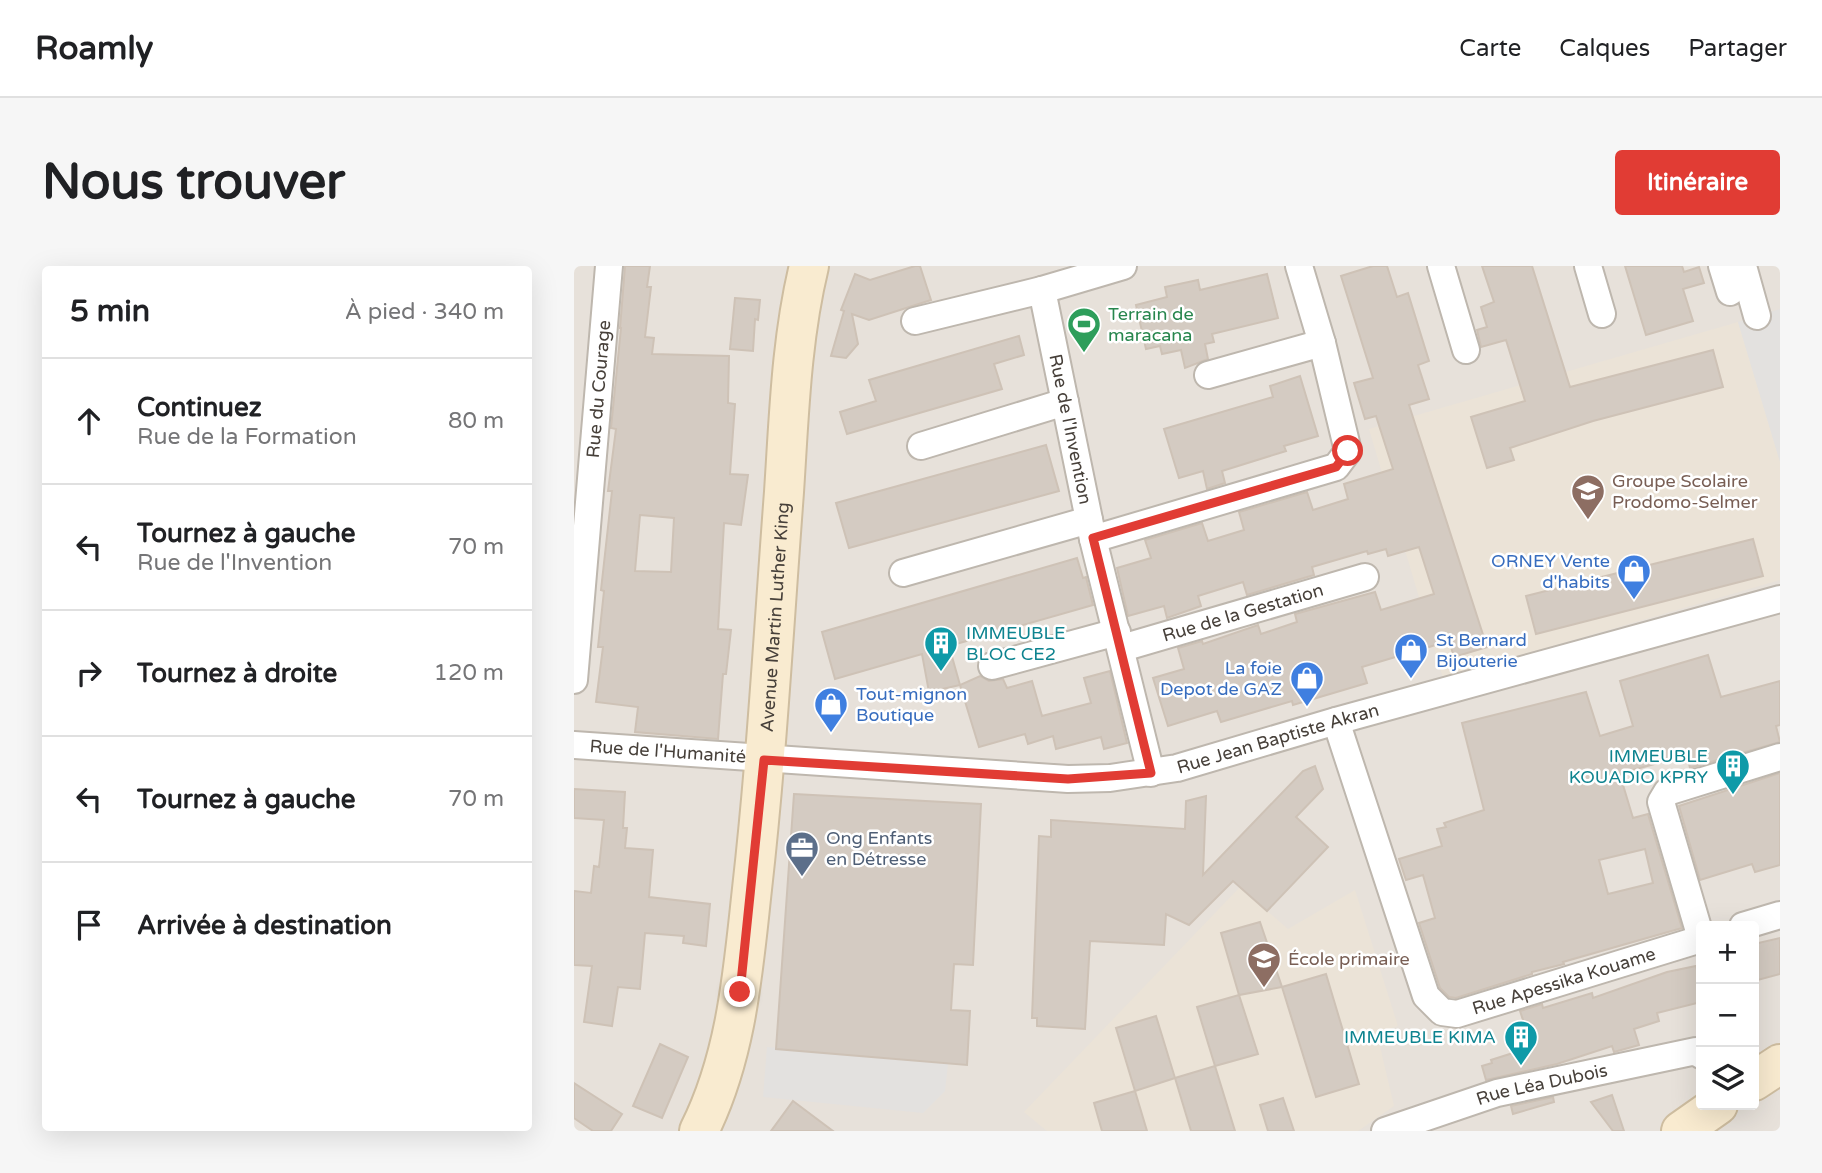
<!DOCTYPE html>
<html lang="fr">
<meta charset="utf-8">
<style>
:root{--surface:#fff;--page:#f6f6f6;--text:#202124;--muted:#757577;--line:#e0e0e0;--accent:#e13c34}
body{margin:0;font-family:"Varela Round",sans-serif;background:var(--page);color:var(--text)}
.controls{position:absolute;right:21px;bottom:21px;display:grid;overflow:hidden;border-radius:7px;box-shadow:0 7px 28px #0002}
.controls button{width:63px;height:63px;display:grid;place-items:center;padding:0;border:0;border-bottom:2px solid var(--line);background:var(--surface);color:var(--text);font:35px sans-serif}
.stop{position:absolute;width:21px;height:21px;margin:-16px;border:5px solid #e13c34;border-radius:50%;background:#fff}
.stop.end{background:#e13c34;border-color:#fff;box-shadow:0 2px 7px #0008}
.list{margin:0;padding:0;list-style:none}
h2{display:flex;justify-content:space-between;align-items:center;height:91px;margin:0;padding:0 28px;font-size:30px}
h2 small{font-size:23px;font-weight:400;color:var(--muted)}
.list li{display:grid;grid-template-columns:46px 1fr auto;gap:21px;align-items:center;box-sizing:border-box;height:126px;padding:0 28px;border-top:2px solid var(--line)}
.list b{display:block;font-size:26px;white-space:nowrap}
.list p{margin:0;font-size:23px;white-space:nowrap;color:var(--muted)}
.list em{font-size:23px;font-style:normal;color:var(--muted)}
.icon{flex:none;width:38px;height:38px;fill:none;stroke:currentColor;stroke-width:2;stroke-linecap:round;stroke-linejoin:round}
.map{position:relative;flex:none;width:1206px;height:865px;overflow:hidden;border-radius:7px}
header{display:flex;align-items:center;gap:42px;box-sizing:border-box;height:98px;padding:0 35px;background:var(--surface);border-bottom:2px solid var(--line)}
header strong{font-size:33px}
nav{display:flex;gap:38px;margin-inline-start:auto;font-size:24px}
.intro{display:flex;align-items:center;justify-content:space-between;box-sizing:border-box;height:168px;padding:0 42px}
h1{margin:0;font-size:49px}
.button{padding:18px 32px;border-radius:7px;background:var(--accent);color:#fff;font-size:24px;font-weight:700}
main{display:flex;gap:42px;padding:0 42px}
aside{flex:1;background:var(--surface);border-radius:7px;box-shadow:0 7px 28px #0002}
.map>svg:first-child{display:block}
.residential{fill:#e7e1da;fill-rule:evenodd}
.education{fill:#ebe3d7}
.parking{fill:#e3e1df}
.building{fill:#d4cbc2;stroke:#cec2b6;stroke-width:2;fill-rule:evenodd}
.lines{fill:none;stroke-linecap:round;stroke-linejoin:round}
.street-casing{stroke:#beb7ae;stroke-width:30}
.secondary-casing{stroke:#cebda0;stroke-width:42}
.street{stroke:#fff;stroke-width:26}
.secondary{stroke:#f9ebd0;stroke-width:38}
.route{stroke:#e13c34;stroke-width:9}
.labels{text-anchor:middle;stroke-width:5;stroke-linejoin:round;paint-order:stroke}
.leisure-label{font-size:18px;fill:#27864d;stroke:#fff;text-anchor:start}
.street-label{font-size:18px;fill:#47403a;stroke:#fff}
.education-label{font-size:18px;fill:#785e54;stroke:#fff;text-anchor:start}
.shop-label{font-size:18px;fill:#366cbe;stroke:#fff;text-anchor:end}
.culture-label{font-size:18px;fill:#0d838f;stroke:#fff;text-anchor:end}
.service-label{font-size:18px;fill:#4e5e75;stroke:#fff;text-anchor:start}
</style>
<header>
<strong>Roamly</strong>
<nav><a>Carte</a><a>Calques</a><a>Partager</a></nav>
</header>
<div class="intro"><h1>Nous trouver</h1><a class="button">Itinéraire</a></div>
<main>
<aside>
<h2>5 min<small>À pied · 340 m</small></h2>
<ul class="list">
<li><svg class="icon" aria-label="ahead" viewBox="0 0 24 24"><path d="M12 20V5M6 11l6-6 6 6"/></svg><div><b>Continuez</b><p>Rue de la Formation</p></div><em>80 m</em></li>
<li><svg class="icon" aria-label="left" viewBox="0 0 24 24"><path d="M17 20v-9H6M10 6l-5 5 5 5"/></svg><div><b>Tournez à gauche</b><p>Rue de l'Invention</p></div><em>70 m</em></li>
<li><svg class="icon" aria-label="right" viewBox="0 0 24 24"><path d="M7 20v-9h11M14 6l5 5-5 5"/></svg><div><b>Tournez à droite</b></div><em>120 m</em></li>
<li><svg class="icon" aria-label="left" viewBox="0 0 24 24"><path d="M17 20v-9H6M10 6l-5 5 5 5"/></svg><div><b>Tournez à gauche</b></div><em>70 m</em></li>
<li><svg class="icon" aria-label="arrive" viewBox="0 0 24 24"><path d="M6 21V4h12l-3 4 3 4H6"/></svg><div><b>Arrivée à destination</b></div></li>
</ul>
</aside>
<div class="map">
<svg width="1206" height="865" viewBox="0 0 1206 865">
<rect width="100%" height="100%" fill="#f4f0eb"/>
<path class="residential" d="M0 0H1206V865H0ZM1127 660H1180V839H1127Z"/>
<g class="education">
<path d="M1164 56 1206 196V314L869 412 795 163Z"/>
<path d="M666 621 714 663 781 624 824 760 803 768 820 840 784 865H473L450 846Z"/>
</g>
<g class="parking">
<path d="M1206 43V196L1164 56Z"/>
<path d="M193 781 374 798 371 825 349 847 189 831Z"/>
</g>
<g class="building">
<path d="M51 0H76L73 21H77L71 71 80 72 78 88 155 90 154 137 161 138 156 208 174 209 167 259 150 257 144 363 157 364 152 408H149L144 473 61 466 64 441 22 436 29 381H24L30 325 27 324 38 225H34L42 163 37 162 47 62H46ZM66 249 100 252 97 306 61 305Z"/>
<path d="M341 0H346L357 34 295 54 278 48 284 78 272 92 257 90 270 45 267 44 281 8 296 14Z"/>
<path d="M799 0H813L823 31 834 27 855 95 844 99 855 133 835 139 913 381 880 391 875 375 788 401 793 417 719 439 718 435 647 456 643 445 594 460 579 412 610 403 604 382 628 375 629 378 684 359 687 368 723 356 721 348 801 326 807 344 860 328 845 281 814 290 812 283 794 288 793 285 738 301 740 309 673 329 669 316 624 330 627 340 593 352 590 340 554 350 543 302 577 292 571 274 628 257 634 275 670 264 665 246 733 226 739 244 774 233 770 218 819 203 802 150 791 153 780 117 799 112 767 10Z"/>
<path d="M908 0H958L996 121 1139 84 1149 121 1019 155 936 182 940 194 913 202 897 151 951 135 932 74 907 81 903 64 913 61 907 41 920 36Z"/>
<path d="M1051 0H1108L1110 6 1125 1 1130 17 1109 23 1119 55 1072 69Z"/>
<path d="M693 8 704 52 638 68 640 76 631 78 634 93 611 102 607 84 588 88 586 80 572 83 562 39 593 31 591 21 624 14 626 24Z"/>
<path d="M161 32 186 34 184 54 181 53 179 85 156 83Z"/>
<path d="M445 70 450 89 420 98 428 123 273 168 266 146 302 135 295 114Z"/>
<path d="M726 110 744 170 710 180 712 185 648 205 651 217 633 223 629 205 605 212 590 163 699 131 696 120Z"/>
<path d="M472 179 485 225 275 282 262 237Z"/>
<path d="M1179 273 1189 310 962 368 952 330Z"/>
<path d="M503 292 509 312 512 311 519 339 375 380 386 419 355 426 348 388 261 413 248 366Z"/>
<path d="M1134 389 1147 431 1206 415V459L1202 460 1206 476 1116 502 1113 489 1048 507 1046 509 1059 552 1074 548 1108 662 989 696 990 698 958 706V708L882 732 875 731 866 722 845 657 861 652 849 609 832 614 825 593 868 580 863 563 872 561 870 557 910 544 888 457 1012 426 1026 470 1059 460 1046 415ZM1071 583 1079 617 1034 628 1025 594Z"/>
<path d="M536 405 553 477 530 483 527 471 482 483 479 470 454 478 451 468 405 481 386 419 406 410 415 415 429 413 433 422 458 415 468 450 517 437 510 412Z"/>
<path d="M741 500 749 523 722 551 754 581 693 645 659 615 615 659 592 648 590 679 516 675 511 763 463 760V752H458L465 570 477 571V554L611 563 612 535 632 530 629 609 729 505Z"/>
<path d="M1206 507V599L1181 606 1178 598 1126 614 1105 540Z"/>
<path d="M0 523 51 526 49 562H53L51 582 79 584 75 631 136 638 132 680 109 677 110 670 71 667 66 723 44 721 38 760 10 756 18 700 0 699V625L17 627 20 600 25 601 30 554 0 552Z"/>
<path d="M220 528 407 538 399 699 380 698 377 744 396 745 393 799 202 783Z"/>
<path d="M686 656 708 721 665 729 647 667Z"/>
<path d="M1206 672V708L1180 715V678Z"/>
<path d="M1122 700 1127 719V736L1083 747 1085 755 1060 763 1065 779 1040 786 1038 780 983 798 912 814 908 800 918 797 917 794 958 781 946 745 968 738 969 742 1018 727 1019 732 1093 706Z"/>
<path d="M752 708 785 818 742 831 708 721Z"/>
<path d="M665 729 684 788 641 800 623 741Z"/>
<path d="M582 750 601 812 561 825 542 762Z"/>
<path d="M86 778 114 791 88 852 59 840Z"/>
<path d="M641 800 661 865H617L601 812Z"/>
<path d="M0 817 48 848 37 865H19L0 852Z"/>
<path d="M561 825 573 865H528L520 837Z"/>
<path d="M1038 829 1050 865H1039L1017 836Z"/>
<path d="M979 831 980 836 939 848 937 840Z"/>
<path d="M709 832 720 865H694L686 839Z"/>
<path d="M219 835 259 865H197Z"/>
</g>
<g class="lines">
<g class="street-casing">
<g id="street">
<path d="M867 0 892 84"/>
<path d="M1014 0 1028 48"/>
<path d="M1148 0 1156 26"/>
<path d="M1169 0 1183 50"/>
<path id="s1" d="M468 24 519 273 577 507"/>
<path d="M341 55 468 24 549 0"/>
<path d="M634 109 748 77"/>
<path d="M347 180 491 136"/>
<path d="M519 273 762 201 774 185 748 77 725 0"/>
<path d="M329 307 515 254"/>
<path id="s2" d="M548 382 791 311"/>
<path d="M418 400 543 366"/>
<path id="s3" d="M0 414 35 0"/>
<path id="s4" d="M762 455 852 730 868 746 883 748 1127 673"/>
<path id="s5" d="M0 479 494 513 536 512 603 502 762 455 1206 333"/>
<path d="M1169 660 1206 649"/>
<path d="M1127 672 1087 536 1093 526 1206 491"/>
<path id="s6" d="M811 865 923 827 1122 785 1127 789"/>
</g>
</g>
<g class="secondary-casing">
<g id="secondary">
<path d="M1180 815 1206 798"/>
<path id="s7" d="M125 865C163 789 169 705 178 623 193 491 200 358 210 226 215 151 217 74 235 0"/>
<path d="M1107 865 1144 839"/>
</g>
</g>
<use href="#street" class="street"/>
<use href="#secondary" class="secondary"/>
</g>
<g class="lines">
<path class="route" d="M166 726 190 494 494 513 577 507 519 272 762 201 774 185"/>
</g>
<defs>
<g id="stadium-pin" transform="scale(1.75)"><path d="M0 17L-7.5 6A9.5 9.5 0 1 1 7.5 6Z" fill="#2e9e5b" stroke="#fff"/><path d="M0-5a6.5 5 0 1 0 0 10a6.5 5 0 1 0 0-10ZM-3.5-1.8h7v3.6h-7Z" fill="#fff"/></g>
<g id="school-pin" transform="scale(1.75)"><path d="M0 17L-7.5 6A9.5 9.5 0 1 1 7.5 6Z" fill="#8d6e63" stroke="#fff"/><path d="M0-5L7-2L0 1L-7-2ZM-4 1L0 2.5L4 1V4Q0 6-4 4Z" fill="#fff"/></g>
<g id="shop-pin" transform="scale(1.75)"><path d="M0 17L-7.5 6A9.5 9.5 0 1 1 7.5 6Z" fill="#3f7fe0" stroke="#fff"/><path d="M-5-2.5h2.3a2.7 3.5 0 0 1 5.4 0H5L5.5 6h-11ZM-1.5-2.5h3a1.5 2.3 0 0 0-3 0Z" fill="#fff"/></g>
<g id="building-pin" transform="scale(1.75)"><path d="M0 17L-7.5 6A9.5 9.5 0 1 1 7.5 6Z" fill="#0f9aa8" stroke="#fff"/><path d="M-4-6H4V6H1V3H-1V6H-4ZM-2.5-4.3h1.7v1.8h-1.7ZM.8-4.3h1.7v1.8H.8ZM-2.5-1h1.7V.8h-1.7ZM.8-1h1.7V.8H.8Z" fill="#fff"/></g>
<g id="office-pin" transform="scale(1.75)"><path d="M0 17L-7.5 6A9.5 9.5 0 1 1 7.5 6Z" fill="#5c6f8a" stroke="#fff"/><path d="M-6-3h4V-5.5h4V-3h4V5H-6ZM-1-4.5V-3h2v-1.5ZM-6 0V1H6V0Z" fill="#fff"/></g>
</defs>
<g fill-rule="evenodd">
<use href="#stadium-pin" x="510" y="58"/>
<use href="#school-pin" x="1014" y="225"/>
<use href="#shop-pin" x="1060" y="305"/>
<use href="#building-pin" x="367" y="377"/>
<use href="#shop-pin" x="837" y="384"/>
<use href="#shop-pin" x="733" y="412"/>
<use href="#shop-pin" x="257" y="438"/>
<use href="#building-pin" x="1159" y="500"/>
<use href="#office-pin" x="228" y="582"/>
<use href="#school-pin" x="690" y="693"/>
<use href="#building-pin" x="947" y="771"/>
</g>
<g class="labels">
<g class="leisure-label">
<text x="534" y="54">Terrain de<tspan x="534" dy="21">maracana</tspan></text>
</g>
<g class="street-label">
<text dy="6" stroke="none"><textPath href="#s3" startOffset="292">Rue du Courage</textPath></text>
<text dy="6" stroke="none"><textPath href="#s1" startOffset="142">Rue de l'Invention</textPath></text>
<text dy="6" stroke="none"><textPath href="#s2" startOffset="126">Rue de la Gestation</textPath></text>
<text dy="6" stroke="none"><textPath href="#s7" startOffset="522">Avenue Martin Luther King</textPath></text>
<text dy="6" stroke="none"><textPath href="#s5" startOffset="710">Rue Jean Baptiste Akran</textPath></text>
<text dy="6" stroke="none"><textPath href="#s5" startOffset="94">Rue de l'Humanité</textPath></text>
<text dy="6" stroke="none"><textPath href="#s4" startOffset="439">Rue Apessika Kouame</textPath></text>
<text dy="6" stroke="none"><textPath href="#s6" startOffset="164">Rue Léa Dubois</textPath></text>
</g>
<g class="education-label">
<text x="1038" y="221">Groupe Scolaire<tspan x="1038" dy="21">Prodomo-Selmer</tspan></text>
<text x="714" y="699">École primaire</text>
</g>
<g class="shop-label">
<text x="1036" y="301">ORNEY Vente<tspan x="1036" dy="21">d'habits</tspan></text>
<text x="862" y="380" text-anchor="start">St Bernard<tspan x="862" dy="21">Bijouterie</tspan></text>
<text x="708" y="408">La foie<tspan x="708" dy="21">Depot de GAZ</tspan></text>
<text x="282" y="434" text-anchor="start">Tout-mignon<tspan x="282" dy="21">Boutique</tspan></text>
</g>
<g class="culture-label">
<text x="392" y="373" text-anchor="start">IMMEUBLE<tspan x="392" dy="21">BLOC CE2</tspan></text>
<text x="1134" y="496">IMMEUBLE<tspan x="1134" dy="21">KOUADIO KPRY</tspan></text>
<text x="922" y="777">IMMEUBLE KIMA</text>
</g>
<g class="service-label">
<text x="252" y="578">Ong Enfants<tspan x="252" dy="21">en Détresse</tspan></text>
</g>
</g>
</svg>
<div class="controls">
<button>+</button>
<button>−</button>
<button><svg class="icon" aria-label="layers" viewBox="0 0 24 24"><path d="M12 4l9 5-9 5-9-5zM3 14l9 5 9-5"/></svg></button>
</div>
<div class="stop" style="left:774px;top:185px"></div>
<div class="stop end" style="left:166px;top:726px"></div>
</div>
</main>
